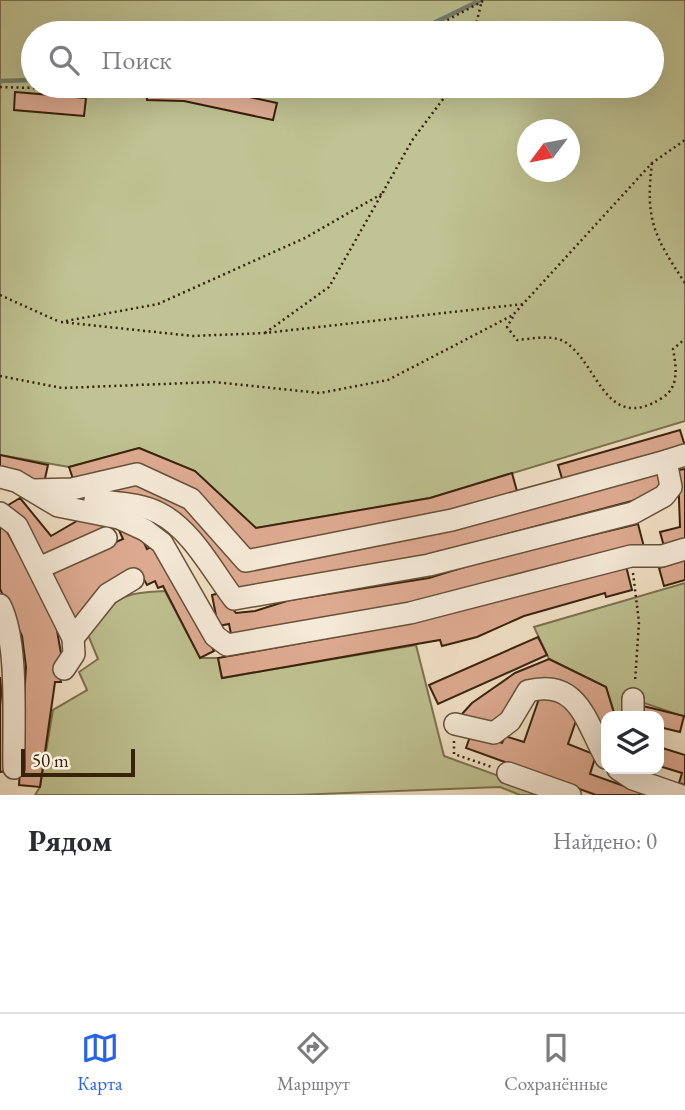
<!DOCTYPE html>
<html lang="ru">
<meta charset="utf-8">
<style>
:root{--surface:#fff;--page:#f2f2f3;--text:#2b2b33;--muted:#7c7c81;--line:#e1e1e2;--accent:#2563eb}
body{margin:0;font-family:"EB Garamond",serif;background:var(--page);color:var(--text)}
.controls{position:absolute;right:21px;bottom:21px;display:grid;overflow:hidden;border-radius:14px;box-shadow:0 7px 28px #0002}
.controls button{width:63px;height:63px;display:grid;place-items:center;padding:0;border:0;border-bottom:2px solid var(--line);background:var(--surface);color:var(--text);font:35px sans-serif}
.compass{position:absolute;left:517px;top:119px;width:63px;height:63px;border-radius:50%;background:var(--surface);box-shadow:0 7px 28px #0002;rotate:238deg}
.scale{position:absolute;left:21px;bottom:18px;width:114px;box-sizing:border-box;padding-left:7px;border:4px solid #37220a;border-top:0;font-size:19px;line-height:24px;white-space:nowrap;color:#37220a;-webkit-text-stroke:5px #f8eddc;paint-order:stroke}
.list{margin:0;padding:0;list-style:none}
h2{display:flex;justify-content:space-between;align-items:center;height:91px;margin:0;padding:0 28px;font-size:30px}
h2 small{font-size:23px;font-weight:400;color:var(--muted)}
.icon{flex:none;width:38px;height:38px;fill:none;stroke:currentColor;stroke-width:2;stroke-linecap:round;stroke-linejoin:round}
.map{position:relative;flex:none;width:685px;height:795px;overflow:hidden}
.search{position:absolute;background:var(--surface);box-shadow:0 7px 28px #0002;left:21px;right:21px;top:21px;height:77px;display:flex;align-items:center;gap:18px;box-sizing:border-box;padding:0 24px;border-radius:38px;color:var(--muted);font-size:26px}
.sheet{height:217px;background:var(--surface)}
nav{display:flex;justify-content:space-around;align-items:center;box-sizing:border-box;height:98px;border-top:2px solid var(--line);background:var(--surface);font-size:19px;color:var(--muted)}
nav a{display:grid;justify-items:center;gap:4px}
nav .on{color:var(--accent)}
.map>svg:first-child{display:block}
.green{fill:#c0c393;stroke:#7c724e;stroke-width:2;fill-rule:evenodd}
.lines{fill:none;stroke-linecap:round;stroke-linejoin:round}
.stream{stroke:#74806e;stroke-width:4.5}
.building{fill:#e0ad94;stroke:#37220a;stroke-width:2}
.minor-casing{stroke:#66523a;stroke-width:24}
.path{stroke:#37220a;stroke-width:2.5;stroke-dasharray:2 3.5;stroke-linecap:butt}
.minor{stroke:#f8eddc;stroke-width:21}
</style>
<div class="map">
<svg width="685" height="795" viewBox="0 0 685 795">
<rect width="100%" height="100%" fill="#f4e4c9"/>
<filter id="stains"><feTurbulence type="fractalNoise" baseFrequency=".00286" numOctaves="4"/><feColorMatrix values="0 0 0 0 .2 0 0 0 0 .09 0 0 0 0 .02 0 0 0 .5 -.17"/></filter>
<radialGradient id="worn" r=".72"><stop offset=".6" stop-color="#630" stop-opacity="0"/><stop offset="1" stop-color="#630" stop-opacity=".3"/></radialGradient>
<g class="green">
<path d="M0 0H685V421L430 498 256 528 195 471 139 448 69 467 0 455ZM33 33H652V86H33ZM528 130H570V172H528Z"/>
<path d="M685 583V717L627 697 625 716H615L606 687 549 659 534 627Z"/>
<path d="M165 591 200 658H218L222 678 416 645 444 756 551 795H520L500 787 295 795H35L40 787 53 710 87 690 79 672 98 659 88 635C115 598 118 593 165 591Z"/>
</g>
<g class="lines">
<g class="stream">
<path d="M413 33 481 0"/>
<path d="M0 81 33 80"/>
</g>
</g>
<g class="building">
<path d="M147 86H200L277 103 273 120 184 101 147 100Z"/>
<path d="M15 92 86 98 84 116 14 110Z"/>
<path d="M680 430 685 446 564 485 558 465Z"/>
<path d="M139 448 195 471 256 528 430 498 512 473 518 495 437 518 251 552 141 469 75 485 69 467Z"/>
<path d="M0 455 48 465 44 483 0 474Z"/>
<path d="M685 469V546L665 550 660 532 680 527 678 470Z"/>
<path d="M659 472 662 485 647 497 421 557 235 590 134 500 118 499 112 487 140 482 167 495 201 518 241 570 415 538Z"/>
<path d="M20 498 51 536 82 518 111 523 114 531 57 556 42 559 5 507Z"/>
<path d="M0 519 55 619 62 659 58 660 61 682H55L40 787 19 785 26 667 22 636 0 589Z"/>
<path d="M638 524 644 547 439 598 232 639 229 624 218 626 212 595 220 593 236 613 255 611 290 600 429 578 555 539 562 542Z"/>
<path d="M127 527 139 532 147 549 157 543 214 651 200 658 163 586 158 588 155 581 147 585 140 572 105 591 90 613 72 621 49 571 123 539 119 530Z"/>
<path d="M685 560V580L664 586 659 568Z"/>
<path d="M626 566 632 590 606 597 605 593 524 616 477 637 442 646 440 640 222 678 218 658 417 622Z"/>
<path d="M538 637 547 655 438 704 429 685Z"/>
<path d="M549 659 606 687 615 716H606V746L594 712 584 697 541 679 495 728 462 714 472 703 515 673Z"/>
<path d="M0 677 10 771 0 772Z"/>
<path d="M541 693 576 706 578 715 568 744 596 755 590 774 649 795H596L466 748 472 731 502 743 505 736 524 742Z"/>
<path d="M643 706 684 716 680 732 659 727V716H640Z"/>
<path d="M659 747 685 755V785L679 783 682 773 659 766Z"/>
</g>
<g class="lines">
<g class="minor-casing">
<g id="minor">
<path d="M0 477 16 481 58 506 119 518 145 530 162 543 215 636 227 645 410 613 631 556H662L685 549"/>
<path d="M34 490 72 489 137 474 191 499 246 561 452 520 666 461"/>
<path d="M95 500C116 503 140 503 159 513 192 530 212 570 234 599L429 565 633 513 664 496 671 487 666 461 685 455"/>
<path d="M0 513 17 526 73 638 74 654 64 669"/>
<path d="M39 568 106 538"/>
<path d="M0 605C19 642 13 724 14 768"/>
<path d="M73 638 108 594 133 579"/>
<path d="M633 716V699"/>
<path d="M455 724 494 733 510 721 528 691C579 678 586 723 606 758"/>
<path d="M618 769 633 779 679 795"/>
<path d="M508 773 570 795"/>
</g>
</g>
<g class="path">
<path d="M423 33 485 0"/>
<path d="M474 33 482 0"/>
<path d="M249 86 284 90 307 86"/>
<path d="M0 87 69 89 102 86"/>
<path d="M652 163C645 220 654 236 685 283"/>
<path d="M0 295 60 322"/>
<path d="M513 317 507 327 517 340C531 339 551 334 565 342 599 364 605 434 662 398 680 387 676 366 673 349L685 339"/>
<path d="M66 321 158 304 305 238 385 192"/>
<path d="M61 322 193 336 265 333 524 304"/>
<path d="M265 333 329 287 413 139 453 86"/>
<path d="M0 376 62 388 214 382 320 393 388 380 513 315 652 163 685 140"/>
<path d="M633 573 639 622 635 682"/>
<path d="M454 741V754L492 767"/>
</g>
<use href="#minor" class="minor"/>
</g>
<rect width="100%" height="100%" filter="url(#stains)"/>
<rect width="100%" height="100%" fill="url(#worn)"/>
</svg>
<div class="controls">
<button><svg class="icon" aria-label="layers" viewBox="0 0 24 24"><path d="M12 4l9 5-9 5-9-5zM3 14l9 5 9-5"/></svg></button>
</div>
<svg class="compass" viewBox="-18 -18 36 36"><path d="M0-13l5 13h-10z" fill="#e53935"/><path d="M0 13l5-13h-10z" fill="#7c7c81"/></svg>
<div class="scale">50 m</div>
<div class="search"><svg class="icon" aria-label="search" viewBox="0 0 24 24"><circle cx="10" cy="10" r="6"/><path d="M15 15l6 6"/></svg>Поиск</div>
</div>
<section class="sheet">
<h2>Рядом<small>Найдено: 0</small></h2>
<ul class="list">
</ul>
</section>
<nav>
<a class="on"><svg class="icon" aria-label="map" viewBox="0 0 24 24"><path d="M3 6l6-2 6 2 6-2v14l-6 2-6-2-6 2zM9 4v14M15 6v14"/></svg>Карта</a>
<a><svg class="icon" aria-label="directions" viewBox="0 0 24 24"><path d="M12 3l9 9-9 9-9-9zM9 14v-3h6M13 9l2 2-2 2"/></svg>Маршрут</a>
<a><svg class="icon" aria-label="saved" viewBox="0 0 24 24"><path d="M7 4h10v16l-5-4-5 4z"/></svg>Сохранённые</a>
</nav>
